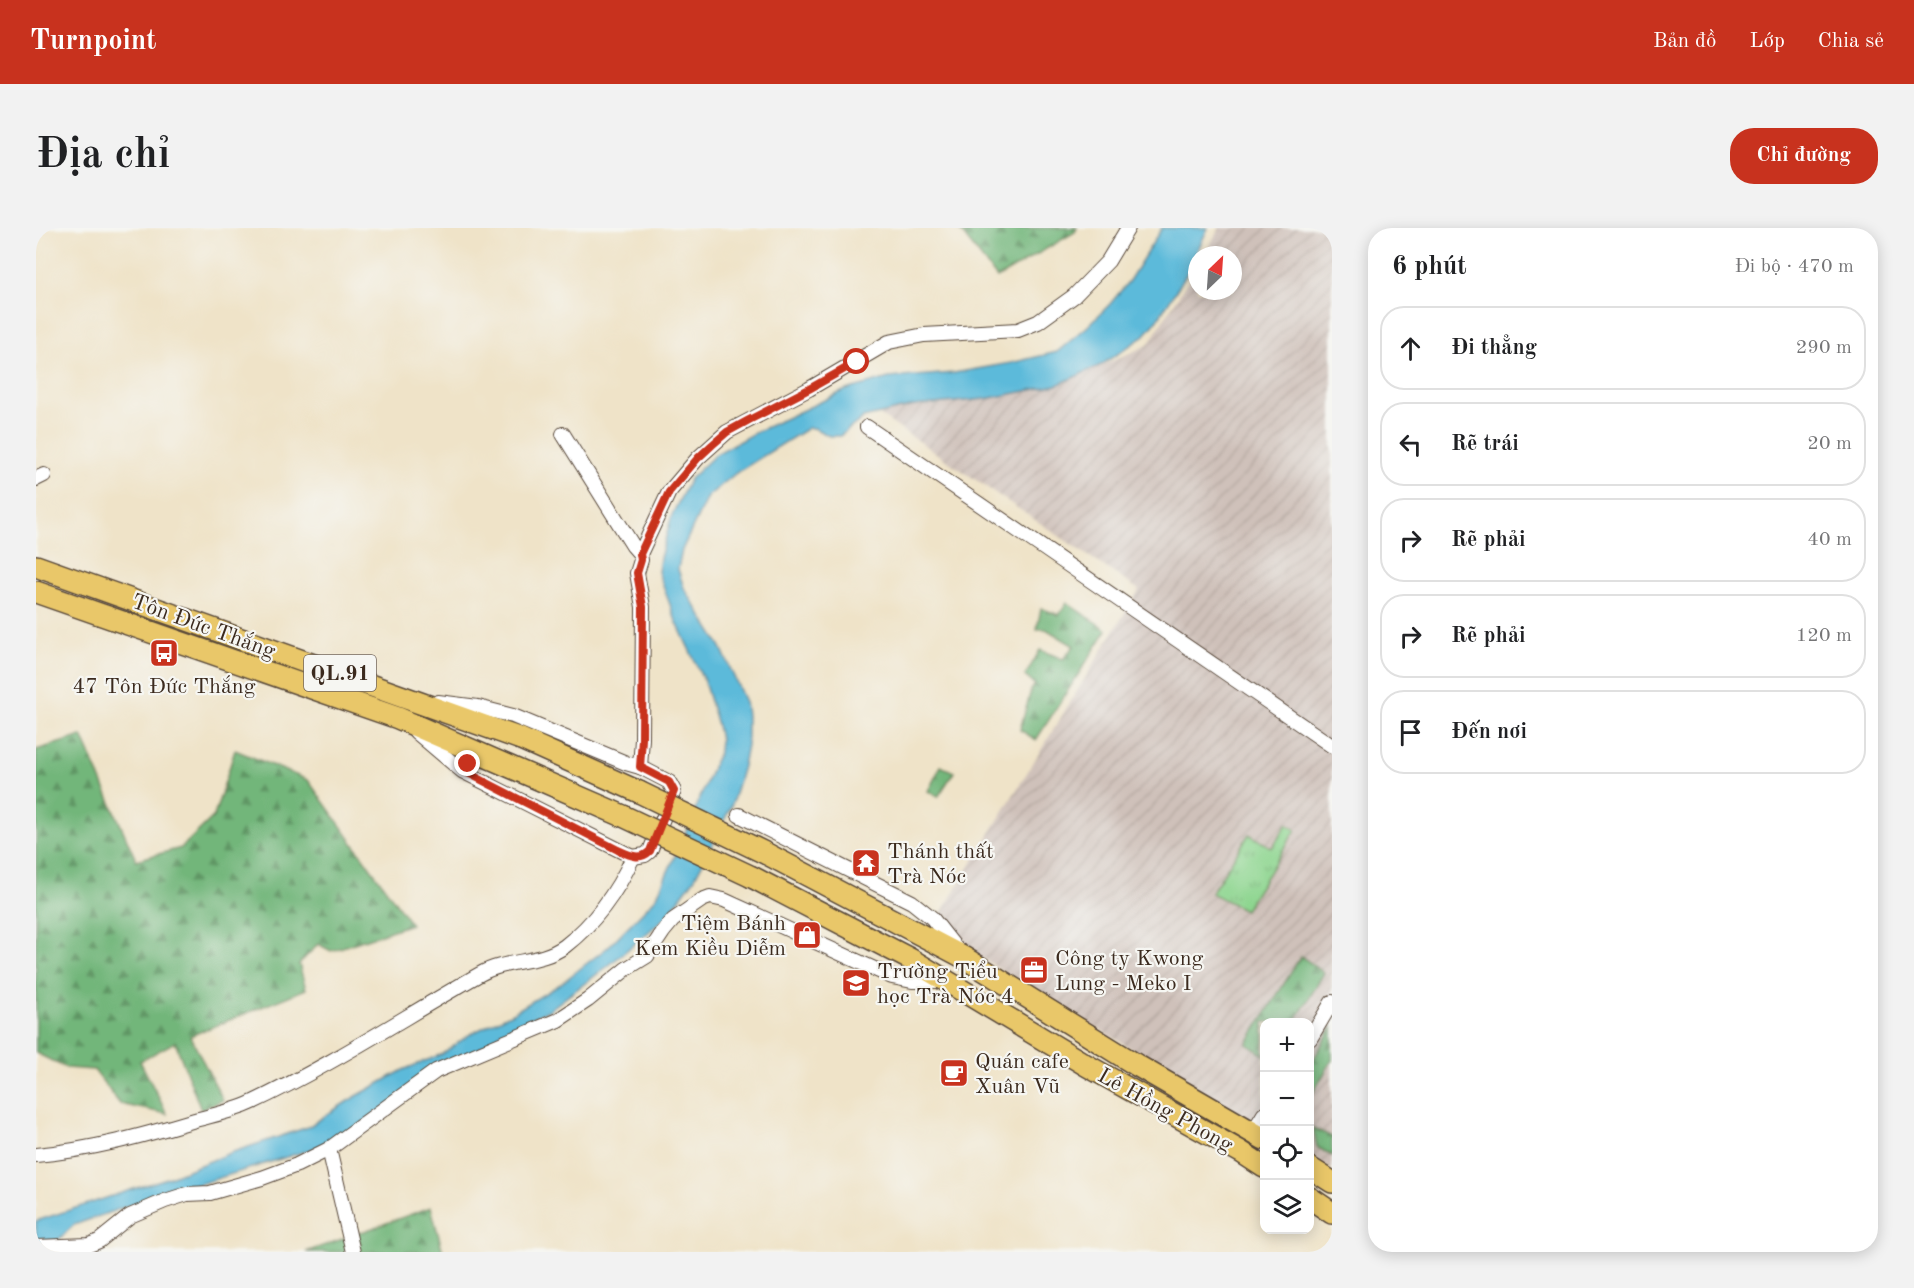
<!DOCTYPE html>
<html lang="vi">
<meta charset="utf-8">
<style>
:root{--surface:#fff;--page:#f2f2f2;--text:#202124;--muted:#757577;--line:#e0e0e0;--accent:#c8321e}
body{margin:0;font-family:"Old Standard TT",serif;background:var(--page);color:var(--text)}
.controls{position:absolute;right:18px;bottom:18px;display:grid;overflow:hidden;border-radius:12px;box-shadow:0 3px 15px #0003}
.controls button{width:54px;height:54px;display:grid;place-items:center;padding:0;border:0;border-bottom:2px solid var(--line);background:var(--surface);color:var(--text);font:30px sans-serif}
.compass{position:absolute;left:1152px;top:18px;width:54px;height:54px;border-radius:50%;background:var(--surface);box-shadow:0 3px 15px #0003;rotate:25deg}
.stop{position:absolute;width:18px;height:18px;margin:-14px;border:4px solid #c8321e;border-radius:50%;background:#fff}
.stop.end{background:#c8321e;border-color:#fff;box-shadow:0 2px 6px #0008}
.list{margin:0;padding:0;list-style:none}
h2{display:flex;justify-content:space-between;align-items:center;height:78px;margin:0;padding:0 24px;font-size:26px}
h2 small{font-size:20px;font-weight:400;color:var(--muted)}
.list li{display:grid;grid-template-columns:39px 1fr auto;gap:18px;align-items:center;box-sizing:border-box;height:84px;margin:0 12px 12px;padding:0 12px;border:2px solid var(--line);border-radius:24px}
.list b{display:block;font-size:22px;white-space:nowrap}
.list em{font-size:20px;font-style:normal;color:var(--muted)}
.icon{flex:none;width:33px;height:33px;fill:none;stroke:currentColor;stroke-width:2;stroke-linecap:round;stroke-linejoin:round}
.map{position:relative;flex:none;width:1296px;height:1024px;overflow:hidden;border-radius:24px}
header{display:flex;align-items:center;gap:36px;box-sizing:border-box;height:84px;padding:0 30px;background:var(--accent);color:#fff}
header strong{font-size:28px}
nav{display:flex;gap:33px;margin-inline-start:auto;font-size:21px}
.intro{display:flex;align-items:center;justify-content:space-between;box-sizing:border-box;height:144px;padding:0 36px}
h1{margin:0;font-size:42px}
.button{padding:15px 27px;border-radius:24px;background:var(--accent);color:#fff;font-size:21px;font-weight:700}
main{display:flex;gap:36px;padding:0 36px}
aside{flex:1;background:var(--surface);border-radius:24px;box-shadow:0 3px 15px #0003}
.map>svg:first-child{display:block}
.industrial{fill:url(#industrial-furrows)}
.grass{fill:url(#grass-tufts);stroke:#648056;stroke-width:1.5}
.forest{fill:url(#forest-firs);stroke:#56704c;stroke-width:1.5}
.water{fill:#5cbada;stroke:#4c727c;stroke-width:1.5}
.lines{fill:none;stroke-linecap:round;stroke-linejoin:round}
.minor-casing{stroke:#564638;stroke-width:16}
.highway-casing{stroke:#564638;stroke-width:24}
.minor{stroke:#fff;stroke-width:14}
.highway{stroke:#e9c769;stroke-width:21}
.highway-bridge-casing{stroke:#564638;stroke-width:24;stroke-linecap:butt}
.highway-bridge{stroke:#e9c769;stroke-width:21}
.route{stroke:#c8321e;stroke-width:8}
.labels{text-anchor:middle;stroke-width:4.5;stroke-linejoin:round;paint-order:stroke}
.shield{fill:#f6f6f2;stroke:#73675e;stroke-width:1.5}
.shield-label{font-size:21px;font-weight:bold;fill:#3b2a1e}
.street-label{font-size:22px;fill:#3b2a1e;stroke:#f6f6f2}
.poi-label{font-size:22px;fill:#3b2a1e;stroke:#f6f6f2;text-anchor:start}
</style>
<header>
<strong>Turnpoint</strong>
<nav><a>Bản đồ</a><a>Lớp</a><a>Chia sẻ</a></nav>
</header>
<div class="intro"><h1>Địa chỉ</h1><a class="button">Chỉ đường</a></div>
<main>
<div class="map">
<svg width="1296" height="1024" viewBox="0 0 1296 1024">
<defs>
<pattern id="industrial-furrows" width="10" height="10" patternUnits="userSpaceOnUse" patternTransform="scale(1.5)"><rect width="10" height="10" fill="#cfc1ba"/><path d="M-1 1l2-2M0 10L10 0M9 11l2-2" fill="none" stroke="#b3a69f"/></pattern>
<pattern id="grass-tufts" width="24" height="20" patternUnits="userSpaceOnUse" patternTransform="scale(1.5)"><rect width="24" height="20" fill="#8dd58f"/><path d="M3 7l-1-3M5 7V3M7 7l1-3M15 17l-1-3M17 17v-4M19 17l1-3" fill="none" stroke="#7bb77b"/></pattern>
<pattern id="forest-firs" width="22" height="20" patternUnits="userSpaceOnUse" patternTransform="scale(1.5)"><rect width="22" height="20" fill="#72b67a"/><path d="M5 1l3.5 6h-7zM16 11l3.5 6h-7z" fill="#5f9463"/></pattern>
</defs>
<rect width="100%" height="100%" fill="#f6f6f2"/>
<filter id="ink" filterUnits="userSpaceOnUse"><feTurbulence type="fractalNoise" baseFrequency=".0167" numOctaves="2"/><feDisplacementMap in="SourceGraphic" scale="12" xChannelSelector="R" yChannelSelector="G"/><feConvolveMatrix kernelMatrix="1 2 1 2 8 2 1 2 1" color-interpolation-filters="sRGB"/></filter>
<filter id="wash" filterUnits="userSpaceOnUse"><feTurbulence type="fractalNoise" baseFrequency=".008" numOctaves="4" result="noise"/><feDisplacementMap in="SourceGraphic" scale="24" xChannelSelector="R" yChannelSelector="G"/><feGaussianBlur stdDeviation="1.35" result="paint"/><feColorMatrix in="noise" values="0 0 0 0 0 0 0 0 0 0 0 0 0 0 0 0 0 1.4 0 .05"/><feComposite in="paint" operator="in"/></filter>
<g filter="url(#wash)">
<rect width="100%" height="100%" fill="#efe3c8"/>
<path class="industrial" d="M1184 0H1296V942L1274 929V794H1228V901L896 700 1103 362 842 186 878 178 949 171 1021 157 1112 117 1161 38V63H1197V27H1168Z"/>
<path class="grass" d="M1251 596 1260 602 1209 682 1175 665 1213 606 1236 620Z"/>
<g class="forest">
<path d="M922 0H1041L1039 4 961 50Z"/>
<path d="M1031 375 1071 402 1000 512 984 502 995 462 999 457 989 448 1004 422 1027 431 1038 418 1010 401H1001L1005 380 1023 387Z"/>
<path d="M46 508 100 632 145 620 178 588 199 522 272 552 375 696 295 723 282 716 263 736 270 761 154 808 187 872 165 882 139 814 104 833 131 886 84 876 58 842 30 840 0 825V522Z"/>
<path d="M905 538 918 544 902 569 892 563Z"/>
<path d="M1265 728 1288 745 1259 794H1228V827L1211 816Z"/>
<path d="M1296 799V832L1274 870V837Z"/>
<path d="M1277 900 1296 909V928L1281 919Z"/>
<path d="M395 979 407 1024H270Z"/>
</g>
<path class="water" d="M1126 0H1172L1150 47 1120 94 1108 108 1065 137 1021 157 949 171 878 178 827 190 804 208H793L778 200H772L700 245 671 269 646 322 642 341 648 360 685 419 709 474 711 487V517L707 538 696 576 673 623 658 651 631 688 609 707 572 738 513 782 470 802 449 817 296 915 86 980 38 997 21 1013H0V993L134 949 194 925 272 899 312 873 367 842 406 826 433 807 480 783 523 757 572 719 620 670 652 599 683 523 684 512 681 497 668 453 640 393 622 344 624 330 636 287 654 251 680 226 718 205 810 162 853 150 918 145 975 135 1021 124 1052 98 1074 76 1093 53Z"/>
</g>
<g filter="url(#ink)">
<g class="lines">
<g class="minor-casing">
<g id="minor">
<path d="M831 199 1296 518"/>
<path d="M0 251 8 247"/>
<path d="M604 326 633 264 662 230 691 204 773 161 853 114 888 107 982 102 1002 94 1038 68 1072 33 1092 0"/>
<path d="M402 474 442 479 477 488 590 535 604 539 606 511 607 379 601 345 605 332 604 326 597 318 527 206"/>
<path d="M703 587 876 674 896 690 922 723"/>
<path d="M597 629 609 627 614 623 638 563 633 554 604 539"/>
<path d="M1274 811 1296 774"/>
<path d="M1217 904 1228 886"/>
<path d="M293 921 317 1024"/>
<path d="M0 927C55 922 106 908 159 892 177 887 198 883 215 875 294 838 368 789 444 746 470 731 505 736 529 718 560 694 581 664 597 629L426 543 380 504"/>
<path d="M0 1019 53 1017 63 1013 94 988 129 973 151 966 174 965 226 950 261 937 293 921 400 843 522 792 552 772 590 741 611 728 627 704 637 692 666 672 674 669 688 672 856 749 876 753H908"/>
</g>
</g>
<g class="highway-casing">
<g id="highway">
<path d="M0 338 485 511 603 564"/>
<path d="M0 364 362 490 587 588"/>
<path d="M731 626 927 729 1102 838 1228 911"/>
<path d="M716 649 874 731 1050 837 1205 924 1228 939"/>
<path d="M1274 940 1296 954"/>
<path d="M1274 970 1296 985"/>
</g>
</g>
<use href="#minor" class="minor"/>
<use href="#highway" class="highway"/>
<g class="highway-bridge-casing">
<g id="highway-bridge">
<path d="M603 564 731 626"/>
<path d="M587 588 716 649"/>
</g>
</g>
<use href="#highway-bridge" class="highway-bridge"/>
</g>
</g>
<g class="lines" filter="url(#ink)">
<path class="route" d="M432 536V545L582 622C593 627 604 633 614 623L638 563 633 554 604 539 606 511 607 379 601 345 605 332 604 326 633 264 662 230 676 217 691 204 713 192 773 161 821 134"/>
</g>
<defs>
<g id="bus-square" transform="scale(1.5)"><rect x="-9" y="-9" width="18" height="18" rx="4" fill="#c8321e" stroke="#f6f6f2"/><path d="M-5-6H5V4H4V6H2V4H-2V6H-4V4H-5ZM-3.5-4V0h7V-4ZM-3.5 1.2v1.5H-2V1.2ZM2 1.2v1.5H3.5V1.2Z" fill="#fff"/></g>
<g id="temple-square" transform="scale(1.5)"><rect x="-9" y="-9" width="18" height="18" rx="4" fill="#c8321e" stroke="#f6f6f2"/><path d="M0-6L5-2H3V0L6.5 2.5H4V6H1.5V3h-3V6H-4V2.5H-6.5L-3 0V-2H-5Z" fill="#fff"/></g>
<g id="shop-square" transform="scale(1.5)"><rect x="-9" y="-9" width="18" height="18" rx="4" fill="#c8321e" stroke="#f6f6f2"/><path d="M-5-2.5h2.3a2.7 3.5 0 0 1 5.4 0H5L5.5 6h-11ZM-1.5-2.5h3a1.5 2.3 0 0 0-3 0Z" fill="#fff"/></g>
<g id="office-square" transform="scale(1.5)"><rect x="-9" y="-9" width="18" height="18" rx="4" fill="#c8321e" stroke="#f6f6f2"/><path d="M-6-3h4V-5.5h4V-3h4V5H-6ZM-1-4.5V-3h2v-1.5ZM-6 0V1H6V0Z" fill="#fff"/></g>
<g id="school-square" transform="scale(1.5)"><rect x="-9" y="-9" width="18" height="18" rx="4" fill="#c8321e" stroke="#f6f6f2"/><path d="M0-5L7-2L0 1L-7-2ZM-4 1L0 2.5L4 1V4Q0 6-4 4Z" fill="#fff"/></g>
<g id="cafe-square" transform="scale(1.5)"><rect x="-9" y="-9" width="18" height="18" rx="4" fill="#c8321e" stroke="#f6f6f2"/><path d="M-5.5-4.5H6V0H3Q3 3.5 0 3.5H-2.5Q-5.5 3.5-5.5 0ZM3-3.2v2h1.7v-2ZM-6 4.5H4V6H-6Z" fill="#fff"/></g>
</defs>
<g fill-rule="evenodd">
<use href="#bus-square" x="128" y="425"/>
<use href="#temple-square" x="830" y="635"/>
<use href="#shop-square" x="771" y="707"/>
<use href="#office-square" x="998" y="742"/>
<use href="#school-square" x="820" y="755"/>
<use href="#cafe-square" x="918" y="845"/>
</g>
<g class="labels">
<rect class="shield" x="268" y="427" width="72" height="36" rx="4.5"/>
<g class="shield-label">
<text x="304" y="452">QL.91</text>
</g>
<g class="street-label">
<text transform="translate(168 397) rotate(20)" y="8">Tôn Đức Thắng</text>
<text transform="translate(1130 881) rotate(29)" y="8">Lê Hồng Phong</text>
</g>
<g class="poi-label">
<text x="128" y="465" text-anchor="middle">47 Tôn Đức Thắng</text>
<text x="851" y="630">Thánh thất<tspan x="851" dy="25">Trà Nóc</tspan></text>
<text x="750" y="702" text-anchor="end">Tiệm Bánh<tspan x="750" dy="25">Kem Kiều Diễm</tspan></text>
<text x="1019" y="737">Công ty Kwong<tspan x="1019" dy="25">Lung - Meko I</tspan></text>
<text x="841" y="750">Trường Tiểu<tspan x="841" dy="25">học Trà Nóc 4</tspan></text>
<text x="939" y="840">Quán cafe<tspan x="939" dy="25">Xuân Vũ</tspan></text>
</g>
</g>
</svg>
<div class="controls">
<button>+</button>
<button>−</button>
<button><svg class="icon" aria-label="locate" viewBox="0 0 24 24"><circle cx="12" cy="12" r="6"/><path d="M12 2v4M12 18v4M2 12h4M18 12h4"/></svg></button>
<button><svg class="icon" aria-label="layers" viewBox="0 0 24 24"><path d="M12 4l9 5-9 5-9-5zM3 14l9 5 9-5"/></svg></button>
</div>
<svg class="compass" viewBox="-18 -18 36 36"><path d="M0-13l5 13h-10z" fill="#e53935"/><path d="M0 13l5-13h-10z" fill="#757577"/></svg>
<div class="stop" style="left:821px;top:134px"></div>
<div class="stop end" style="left:432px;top:536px"></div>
</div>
<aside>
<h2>6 phút<small>Đi bộ · 470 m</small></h2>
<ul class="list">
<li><svg class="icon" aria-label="ahead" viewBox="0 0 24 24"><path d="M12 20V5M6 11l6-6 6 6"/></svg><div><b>Đi thẳng</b></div><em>290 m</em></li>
<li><svg class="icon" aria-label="left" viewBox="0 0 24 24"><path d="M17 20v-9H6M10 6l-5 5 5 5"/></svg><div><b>Rẽ trái</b></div><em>20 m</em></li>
<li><svg class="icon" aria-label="right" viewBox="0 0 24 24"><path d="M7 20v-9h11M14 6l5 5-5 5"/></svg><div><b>Rẽ phải</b></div><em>40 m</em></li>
<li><svg class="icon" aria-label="right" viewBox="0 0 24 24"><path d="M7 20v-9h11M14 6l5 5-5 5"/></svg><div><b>Rẽ phải</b></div><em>120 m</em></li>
<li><svg class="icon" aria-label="arrive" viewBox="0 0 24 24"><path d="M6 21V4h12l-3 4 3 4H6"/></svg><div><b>Đến nơi</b></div></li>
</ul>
</aside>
</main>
